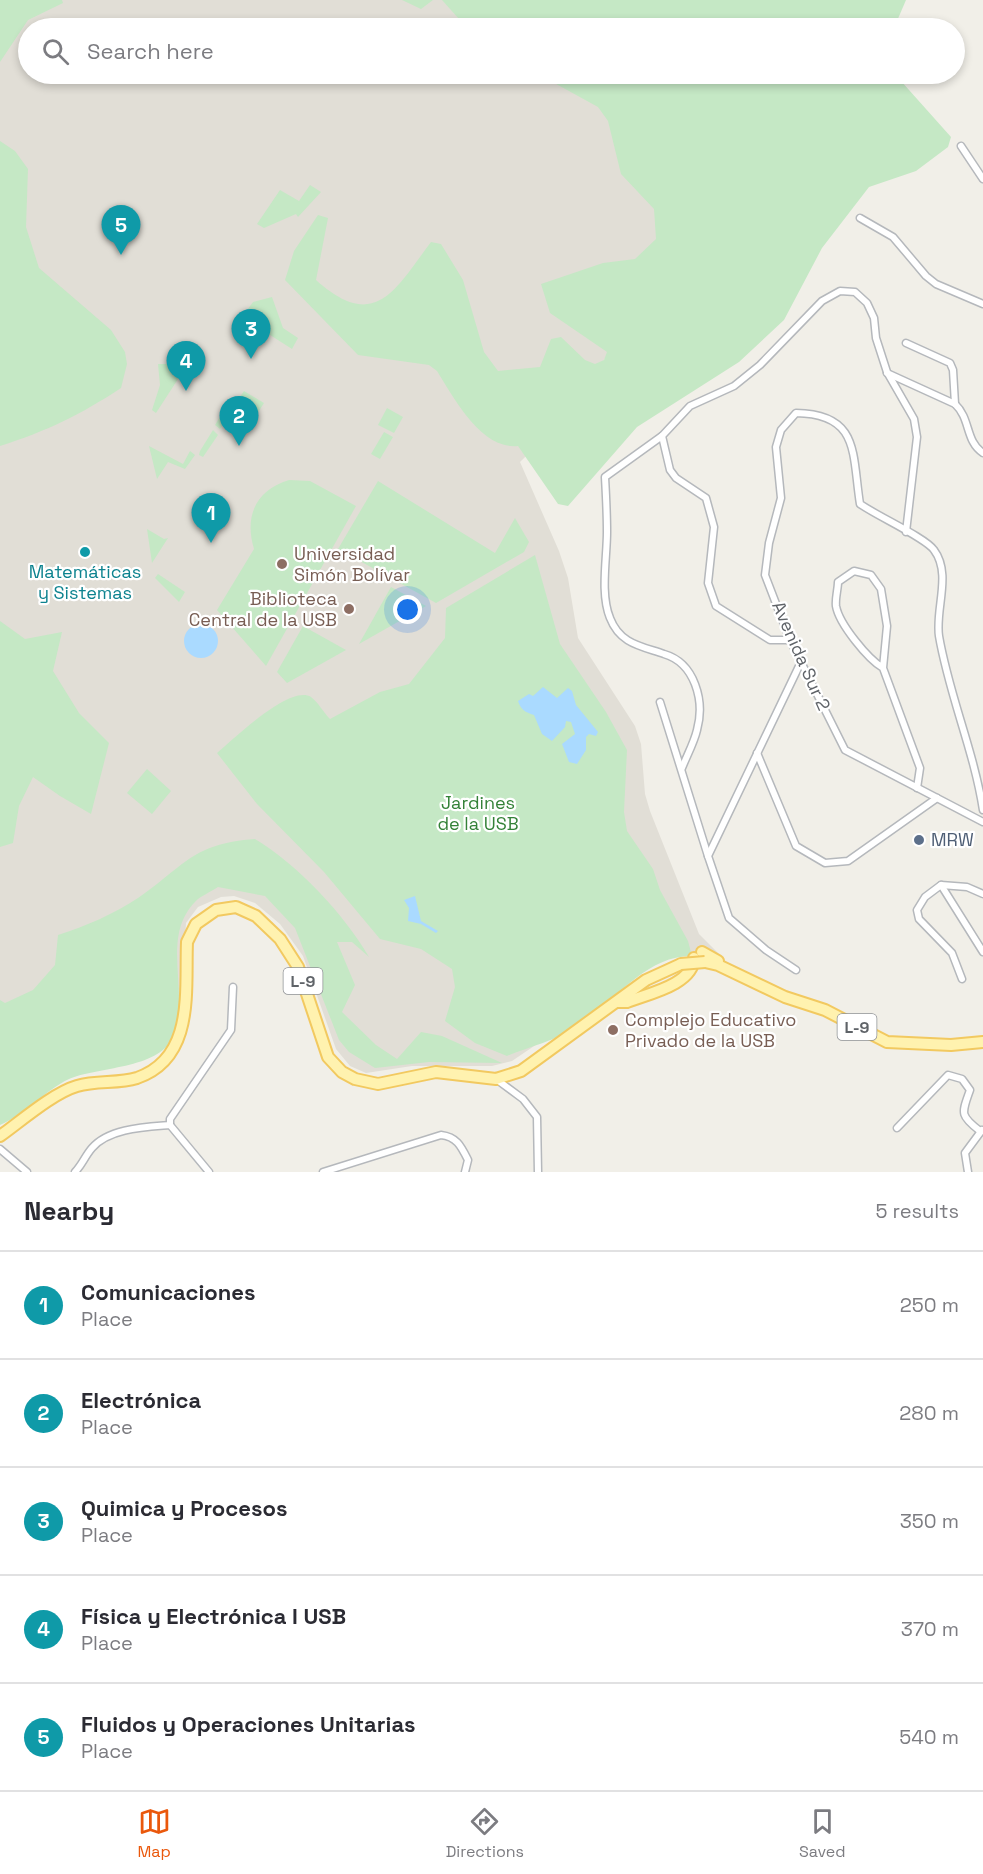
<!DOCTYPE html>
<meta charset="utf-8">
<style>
:root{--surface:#fff;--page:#f7f7f7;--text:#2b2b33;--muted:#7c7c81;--line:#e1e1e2;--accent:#ea580c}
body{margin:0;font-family:"Space Grotesk",sans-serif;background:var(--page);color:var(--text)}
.you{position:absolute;left:408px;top:610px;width:21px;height:21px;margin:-15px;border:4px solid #fff;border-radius:50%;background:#1a73e8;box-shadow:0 0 0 9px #1a73e833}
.badge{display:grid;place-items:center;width:39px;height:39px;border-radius:50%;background:var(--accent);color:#fff;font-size:20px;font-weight:700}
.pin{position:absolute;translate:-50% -50px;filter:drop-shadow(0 2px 3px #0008)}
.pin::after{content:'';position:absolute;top:32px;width:21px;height:18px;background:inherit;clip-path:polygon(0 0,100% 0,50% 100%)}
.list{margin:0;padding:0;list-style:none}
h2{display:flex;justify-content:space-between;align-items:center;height:78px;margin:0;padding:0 24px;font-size:26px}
h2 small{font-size:20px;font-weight:400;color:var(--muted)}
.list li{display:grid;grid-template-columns:39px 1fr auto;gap:18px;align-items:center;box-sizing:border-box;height:108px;padding:0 24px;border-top:2px solid var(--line)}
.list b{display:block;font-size:22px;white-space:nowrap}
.list p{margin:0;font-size:20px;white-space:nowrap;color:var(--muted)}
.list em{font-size:20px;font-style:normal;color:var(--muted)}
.icon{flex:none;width:33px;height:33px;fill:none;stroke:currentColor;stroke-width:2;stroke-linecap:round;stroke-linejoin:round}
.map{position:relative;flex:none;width:983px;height:1172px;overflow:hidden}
.search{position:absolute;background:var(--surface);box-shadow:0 3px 9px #0003;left:18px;right:18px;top:18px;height:66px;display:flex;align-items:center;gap:15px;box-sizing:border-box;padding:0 21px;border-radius:33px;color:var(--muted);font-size:22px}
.sheet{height:618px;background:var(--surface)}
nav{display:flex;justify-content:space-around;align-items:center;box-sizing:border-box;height:84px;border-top:2px solid var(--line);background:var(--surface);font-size:16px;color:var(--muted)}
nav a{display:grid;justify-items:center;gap:3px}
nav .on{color:var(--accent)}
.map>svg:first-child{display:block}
.education{fill:#e1ded6}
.green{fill:#c5e8c5}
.water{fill:#aadaff}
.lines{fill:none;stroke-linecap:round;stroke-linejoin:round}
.minor-casing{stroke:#b5b8bc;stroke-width:9}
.primary-casing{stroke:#f2c960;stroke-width:14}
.minor{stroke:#fff;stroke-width:6}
.primary{stroke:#fff2af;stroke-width:10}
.primary-bridge-casing{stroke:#f2c960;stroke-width:14;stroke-linecap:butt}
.primary-bridge{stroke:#fff2af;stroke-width:10}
.culture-dot{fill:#0f9aa8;stroke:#fff;stroke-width:2}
.education-dot{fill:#8d6e63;stroke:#fff;stroke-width:2}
.service-dot{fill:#5c6f8a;stroke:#fff;stroke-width:2}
.labels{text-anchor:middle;stroke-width:4.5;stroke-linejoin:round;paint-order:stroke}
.shield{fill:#fff;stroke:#8f9295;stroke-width:1.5}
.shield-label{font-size:16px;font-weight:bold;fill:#5f6368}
.education-label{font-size:18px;fill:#785e54;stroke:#fff;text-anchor:start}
.culture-label{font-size:18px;fill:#0d838f;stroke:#fff}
.street-label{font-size:18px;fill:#5f6368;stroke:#fff}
.park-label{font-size:18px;fill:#348238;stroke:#fff}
.service-label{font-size:18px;fill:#4e5e75;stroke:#fff;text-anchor:start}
</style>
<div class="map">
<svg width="983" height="1172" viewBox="0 0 983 1172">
<rect width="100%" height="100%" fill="#f1efe8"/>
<path class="education" d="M0 0H768L769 28H28V74H768L761 126 565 418 520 462 559 551 568 578 578 638 635 726 641 744 645 794 650 811 699 934 719 954 694 953 661 960 512 1061 492 1066H412L366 1073 350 1066 336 1049 303 956 280 924 255 903 234 896 221 897 198 907 186 923 180 1017 167 1039 109 1064 0 1103Z"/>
<g class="green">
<path d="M0 0H62L63 3 28 20 0 62Z"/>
<path d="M402 0H433L421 9Z"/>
<path d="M442 0H906L894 28H467Z"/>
<path d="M538 74H879L901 81 951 137 948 147 916 171 869 187 822 248 784 320 739 362 637 427 568 506 558 504 518 446C481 450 454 398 437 371L429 365 358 355 285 280 294 251 318 215 328 218 316 280C375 333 395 290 431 242L441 244 463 280 484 352 498 371 540 367 551 339 561 337 585 360 595 364 604 360 607 352 550 313 541 284 603 263 635 259 656 239 654 209 621 174 608 121 598 107Z"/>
<path d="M0 141 15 151 28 169 26 227 39 268 111 330 125 352 127 364 121 388C80 415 47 431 0 446Z"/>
<path d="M310 185 321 192 298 217 296 214 264 228 257 224 280 190 299 201Z"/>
<path d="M272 297 283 328 298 338 292 349 242 317 253 302Z"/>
<path d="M158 364H171L173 371 180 376 156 413 152 410 160 385Z"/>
<path d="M244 391 264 403 257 414 237 401Z"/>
<path d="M387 408 403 417 394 433 378 425Z"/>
<path d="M224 410 229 415 220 429 215 425Z"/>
<path d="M213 430 218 435 203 457 199 455 200 451Z"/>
<path d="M384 432 393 437 380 459 371 454Z"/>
<path d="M149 446 183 464 190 451 195 455 185 469 168 462 157 479Z"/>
<path d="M289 480 310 481 356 506 266 666 217 610 254 549C244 516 256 490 289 480Z"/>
<path d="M378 481 495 553 515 518 529 542 524 552 436 603 338 549Z"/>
<path d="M147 529 164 539 168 538 152 563Z"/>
<path d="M535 555 560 644 606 712 627 750 624 812 627 831 653 869 660 890 688 941 692 956C645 955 613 1004 576 1028 556 1040 529 1047 507 1056L475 1043 445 1021 455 987 452 969 421 949 380 939 324 872 257 804 217 753C234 739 290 684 311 697 318 702 324 713 330 719L380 692 409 684 445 638 446 608Z"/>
<path d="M158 574 185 592 179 602 155 578Z"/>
<path d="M391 587 426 606 359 644Z"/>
<path d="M0 621 25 639 62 632 53 671 79 713 109 743 91 814 60 796 33 777 19 806 13 843 0 847Z"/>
<path d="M303 626 346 650 287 683 277 672Z"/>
<path d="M147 769 171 791 152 814 127 793Z"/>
<path d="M255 839C297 864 344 914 369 957L352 942H337L355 985 342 1012 376 1045 397 1059 421 1032 442 1036 502 1063 429 1062 375 1068 349 1052 339 1040 295 928 265 896 218 887C211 892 200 896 195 902 159 939 192 995 172 1038 159 1069 96 1067 69 1079 44 1091 26 1114 0 1125V1000L5 1003 33 990 55 965 58 935C86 926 114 914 138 898 186 865 191 844 255 839Z"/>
</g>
<g class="water">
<circle cx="201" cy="641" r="17"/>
<path d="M543 687 557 698 568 688 572 691 576 705 598 732 596 736 589 734 586 737V750L577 764 569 762 562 744 575 734 571 722 566 721 565 727 552 741 542 734 534 715C525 712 521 710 518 701L529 694 533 696Z"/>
<path d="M415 896 421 921 438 931 436 933 421 924 408 921 409 908 404 900Z"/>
</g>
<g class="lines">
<g class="minor-casing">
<g id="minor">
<path d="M961 146 983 179"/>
<path d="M860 218 893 237 926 276 936 284 983 304"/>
<path d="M906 343 950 363 953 370 955 404"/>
<path d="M887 373 955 404C971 419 965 441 983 453"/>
<path d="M662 436 605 477C606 495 607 514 607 532 607 558 600 594 610 618 620 644 641 646 664 654 695 663 705 701 697 730 694 743 687 755 682 768"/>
<path d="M790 640H770L716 606 708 583 714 527 706 498 676 478 670 470 662 436 690 406 734 386 760 365 822 301 840 291 855 292 867 303 874 318 876 338 887 372 914 419 917 437 906 532"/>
<path d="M883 668C868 659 839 624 836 606 835 599 838 589 838 582L854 571 871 575 881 589 887 626 883 668 920 768 917 788"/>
<path d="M660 702 708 856"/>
<path d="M757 753 796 846 825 863 848 861 937 798"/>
<path d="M983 810C974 751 949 695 939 636 935 609 952 574 934 550 926 538 877 516 860 504 852 454 860 414 796 413L781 430 776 447 781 498 769 543 765 575 790 640 845 750 983 822"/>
<path d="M941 885 983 952"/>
<path d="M796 970 766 950 729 918 708 856 801 662"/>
<path d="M962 979 952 953 919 919 917 910 925 897 941 885 967 887 983 894"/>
<path d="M496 1079 523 1099 537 1117 538 1172"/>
<path d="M170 1125V1119L231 1030 233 987"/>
<path d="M897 1128 948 1075 962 1079 970 1090C962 1113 959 1115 980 1131"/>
<path d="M0 1149 27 1172"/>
<path d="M75 1172C82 1165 85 1156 92 1148 109 1128 146 1127 170 1125L209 1172"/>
<path d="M323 1172 441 1135C457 1137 461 1146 468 1160L465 1172"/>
<path d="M968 1172 965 1153 982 1130"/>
</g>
</g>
<g class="primary-casing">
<g id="primary">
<path d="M702 952 718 961"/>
<path d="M705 962 718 965 785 997 825 1010 887 1042 951 1045 983 1042"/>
<path d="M618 1002H627C647 994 693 985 694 958"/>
<path d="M0 1136C21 1121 53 1093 77 1086 97 1080 118 1084 137 1078 195 1058 185 991 187 942L196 924 216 910 236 907 256 916 280 939 298 967 328 1057 342 1072 355 1079 378 1084 436 1072 496 1079 521 1071 646 980 681 964"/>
</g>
</g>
<use href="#minor" class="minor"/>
<use href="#primary" class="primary"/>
<g class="primary-bridge-casing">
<path id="primary-bridge" d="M681 964 705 962"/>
</g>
<use href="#primary-bridge" class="primary-bridge"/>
</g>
<circle class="culture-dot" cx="85" cy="552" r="6"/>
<g class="education-dot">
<circle cx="282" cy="564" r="6"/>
<circle cx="349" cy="609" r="6"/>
<circle cx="613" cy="1030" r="6"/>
</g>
<circle class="service-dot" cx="919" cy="840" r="6"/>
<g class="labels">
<g class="shield">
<rect x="283.5" y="968" width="39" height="26" rx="4.5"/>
<rect x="837.5" y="1014" width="39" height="26" rx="4.5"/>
</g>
<g class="shield-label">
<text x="303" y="987">L-9</text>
<text x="857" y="1033">L-9</text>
</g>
<g class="education-label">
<text x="294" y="560">Universidad<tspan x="294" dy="21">Simón Bolívar</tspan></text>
<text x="337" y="605" text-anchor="end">Biblioteca<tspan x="337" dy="21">Central de la USB</tspan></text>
<text x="625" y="1026">Complejo Educativo<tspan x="625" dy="21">Privado de la USB</tspan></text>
</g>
<g class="culture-label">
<text x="85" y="578">Matemáticas<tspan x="85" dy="21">y Sistemas</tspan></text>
</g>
<g class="street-label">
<text transform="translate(801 656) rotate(66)" y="6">Avenida Sur 2</text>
</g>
<g class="park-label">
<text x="478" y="809">Jardines<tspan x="478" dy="21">de la USB</tspan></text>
</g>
<g class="service-label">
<text x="931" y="846">MRW</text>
</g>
</g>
</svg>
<div class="you"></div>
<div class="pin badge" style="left:211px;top:543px;background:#0f9aa8">1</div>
<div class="pin badge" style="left:239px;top:446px;background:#0f9aa8">2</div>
<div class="pin badge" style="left:251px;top:359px;background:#0f9aa8">3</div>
<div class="pin badge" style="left:186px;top:391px;background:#0f9aa8">4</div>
<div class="pin badge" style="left:121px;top:255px;background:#0f9aa8">5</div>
<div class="search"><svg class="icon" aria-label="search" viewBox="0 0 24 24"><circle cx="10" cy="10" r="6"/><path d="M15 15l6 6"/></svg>Search here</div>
</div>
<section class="sheet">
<h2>Nearby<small>5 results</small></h2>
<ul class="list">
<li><span class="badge" style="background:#0f9aa8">1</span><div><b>Comunicaciones</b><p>Place</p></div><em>250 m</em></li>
<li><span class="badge" style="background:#0f9aa8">2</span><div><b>Electrónica</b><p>Place</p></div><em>280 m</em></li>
<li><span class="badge" style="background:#0f9aa8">3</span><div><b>Quimica y Procesos</b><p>Place</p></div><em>350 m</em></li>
<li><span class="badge" style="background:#0f9aa8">4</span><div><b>Física y Electrónica I USB</b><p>Place</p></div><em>370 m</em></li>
<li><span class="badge" style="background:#0f9aa8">5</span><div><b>Fluidos y Operaciones Unitarias</b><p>Place</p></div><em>540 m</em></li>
</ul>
</section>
<nav>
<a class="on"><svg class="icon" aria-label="map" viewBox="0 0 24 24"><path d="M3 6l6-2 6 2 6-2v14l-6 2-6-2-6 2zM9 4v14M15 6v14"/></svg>Map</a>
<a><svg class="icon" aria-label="directions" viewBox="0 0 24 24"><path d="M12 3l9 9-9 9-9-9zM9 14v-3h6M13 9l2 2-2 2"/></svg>Directions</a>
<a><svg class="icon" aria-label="saved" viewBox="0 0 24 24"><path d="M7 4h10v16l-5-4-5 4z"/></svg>Saved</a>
</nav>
